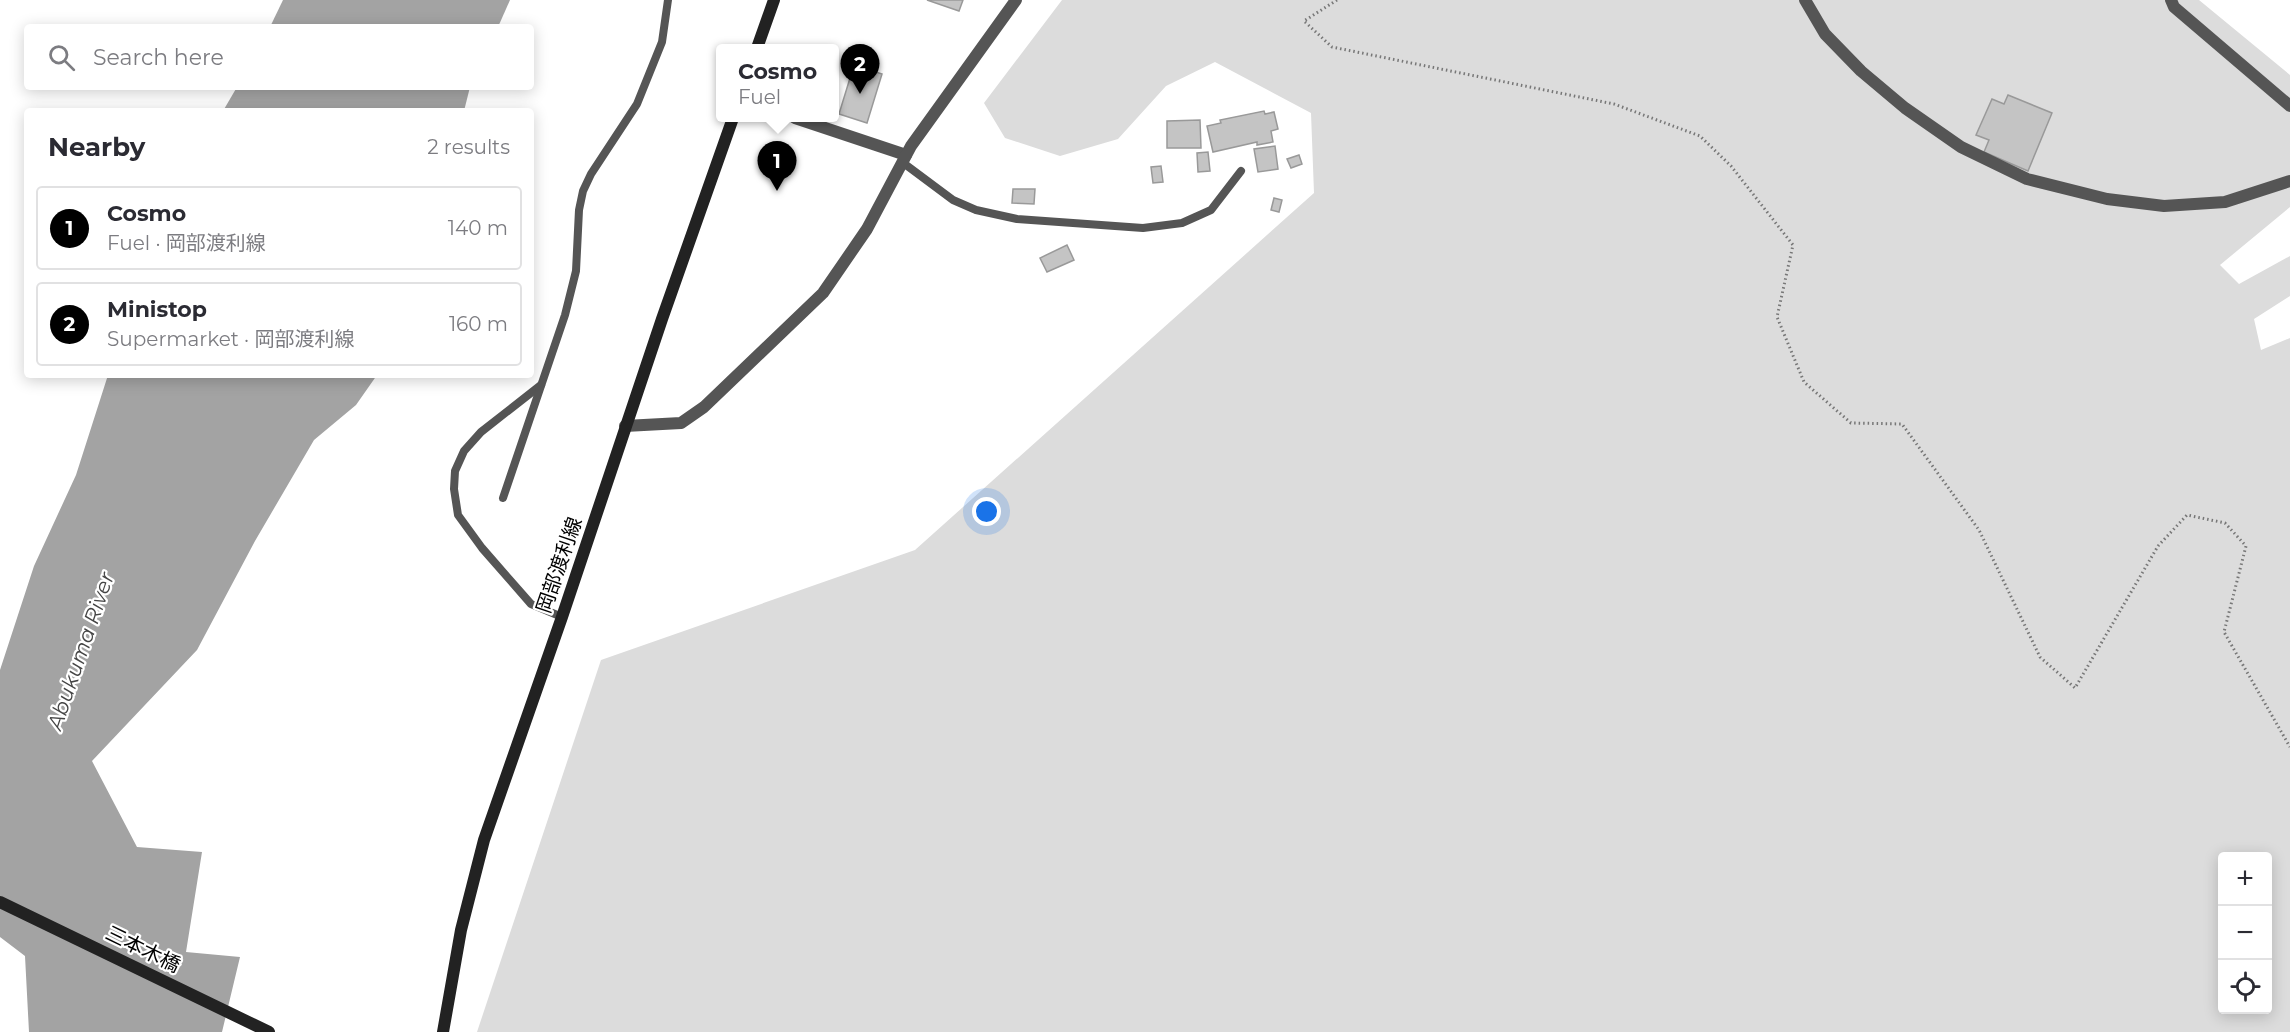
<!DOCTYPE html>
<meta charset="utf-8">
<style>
:root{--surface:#fff;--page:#f7f7f7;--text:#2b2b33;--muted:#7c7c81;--line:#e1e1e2;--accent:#000}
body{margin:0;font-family:Montserrat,"Noto Sans JP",sans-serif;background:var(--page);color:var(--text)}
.controls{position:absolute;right:18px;bottom:18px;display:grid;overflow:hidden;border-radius:6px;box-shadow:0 3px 15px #0003}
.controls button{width:54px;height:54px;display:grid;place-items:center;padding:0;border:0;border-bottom:2px solid var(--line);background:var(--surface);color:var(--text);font:30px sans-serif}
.you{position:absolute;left:987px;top:512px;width:21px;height:21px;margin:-15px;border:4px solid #fff;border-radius:50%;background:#1a73e8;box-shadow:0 0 0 9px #1a73e833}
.badge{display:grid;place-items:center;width:39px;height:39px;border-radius:50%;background:var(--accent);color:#fff;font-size:20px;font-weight:700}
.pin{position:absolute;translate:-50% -50px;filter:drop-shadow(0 2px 3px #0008)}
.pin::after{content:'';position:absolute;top:32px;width:21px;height:18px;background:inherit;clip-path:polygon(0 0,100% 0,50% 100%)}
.popup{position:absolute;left:716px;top:44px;width:123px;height:78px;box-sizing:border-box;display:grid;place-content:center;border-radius:6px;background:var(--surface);filter:drop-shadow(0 2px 4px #0005);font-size:20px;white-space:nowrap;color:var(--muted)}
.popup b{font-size:22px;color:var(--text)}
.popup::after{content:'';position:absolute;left:50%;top:100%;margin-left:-12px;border:12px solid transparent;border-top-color:var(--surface)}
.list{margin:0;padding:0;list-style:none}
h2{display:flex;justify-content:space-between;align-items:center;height:78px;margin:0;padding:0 24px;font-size:26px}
h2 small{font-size:20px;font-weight:400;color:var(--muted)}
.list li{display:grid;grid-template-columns:39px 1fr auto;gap:18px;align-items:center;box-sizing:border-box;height:84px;margin:0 12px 12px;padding:0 12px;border:2px solid var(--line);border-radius:6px}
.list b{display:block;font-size:22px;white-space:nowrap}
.list p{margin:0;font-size:20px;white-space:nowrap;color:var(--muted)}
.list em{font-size:20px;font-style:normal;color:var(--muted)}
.icon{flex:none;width:33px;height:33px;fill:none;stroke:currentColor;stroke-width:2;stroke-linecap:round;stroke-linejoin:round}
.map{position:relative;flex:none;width:2290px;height:1032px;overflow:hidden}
.search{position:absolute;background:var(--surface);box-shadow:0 3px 15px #0003;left:24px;top:24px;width:510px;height:66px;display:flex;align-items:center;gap:15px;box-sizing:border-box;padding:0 21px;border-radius:6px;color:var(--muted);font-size:22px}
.panel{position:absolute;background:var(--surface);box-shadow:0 3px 15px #0003;left:24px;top:108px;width:510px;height:270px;border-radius:6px}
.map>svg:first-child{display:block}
.green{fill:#dcdcdc;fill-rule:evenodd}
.water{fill:#a3a3a3}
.building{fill:#c4c4c4;stroke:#999;stroke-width:1.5}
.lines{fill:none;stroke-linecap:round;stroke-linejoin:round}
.path{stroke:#777;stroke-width:3;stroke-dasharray:1.5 3;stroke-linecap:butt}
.lane{stroke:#555;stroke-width:8}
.street{stroke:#555;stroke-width:12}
.secondary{stroke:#222;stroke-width:12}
.labels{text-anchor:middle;stroke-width:4.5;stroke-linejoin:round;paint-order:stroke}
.street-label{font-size:20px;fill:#000;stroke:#fff}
.water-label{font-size:21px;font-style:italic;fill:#444;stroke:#fff}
</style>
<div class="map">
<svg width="2290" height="1032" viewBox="0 0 2290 1032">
<rect width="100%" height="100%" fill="#fff"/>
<path class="green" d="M1062 0H2199L2290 75V207L2220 265 2239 284 2290 256V296L2254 319 2261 350 2290 338V1032H477L601 660 915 550 1314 193 1311 113 1215 62 1166 86 1118 139 1060 156 1005 138 984 103ZM2222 856H2268V1010H2222Z"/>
<g class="water">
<path d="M283 0H510L498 27H270Z"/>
<path d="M237 87H470L464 111H223Z"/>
<path d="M108 375H377L356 405 314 440 255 541 197 650 92 761 137 847 202 852 186 952 240 957 222 1032H29L25 956 0 937V670L34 566 76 475Z"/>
</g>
<g class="building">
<path d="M927 0H963L959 11Z"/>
<path d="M854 65 882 74 867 123 839 114Z"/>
<path d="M2008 95 2052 113 2028 171 1984 152 1989 140 1976 135 1992 99 2004 104Z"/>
<path d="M1264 111 1265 114 1274 112 1278 129 1271 131 1273 142 1257 145V142L1213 152 1207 126 1221 123 1220 120Z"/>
<path d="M1200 120 1201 148H1167V121Z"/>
<path d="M1275 146 1278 169 1258 172 1254 149Z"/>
<path d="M1208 152 1210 171 1198 172 1197 153Z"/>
<path d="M1299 155 1302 164 1291 168 1287 159Z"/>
<path d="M1161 166 1163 182 1153 183 1151 167Z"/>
<path d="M1013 189H1035L1034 204 1012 203Z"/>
<path d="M1274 198 1282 200 1279 212 1271 210Z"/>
<path d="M1067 245 1074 260 1047 272 1040 258Z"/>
</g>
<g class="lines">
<path class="path" d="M1337 0 1304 21 1332 47 1614 104 1700 136 1731 166 1793 245 1777 317 1804 382 1851 423 1902 424 1979 530 2040 657 2075 688 2158 546 2187 515 2225 523 2246 546 2224 632 2290 747"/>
<g class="lane">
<path d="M902 162 953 200 976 210 1017 219 1143 228 1182 223 1211 210 1241 171"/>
<path d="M541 385 481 432 464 451 455 471 454 489 458 515 482 548 531 604 562 617"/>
<path d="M503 498 565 315 576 271 579 210 583 191 591 174 637 104 662 42 668 0"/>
</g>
<g class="street">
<path d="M1805 0 1825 34 1861 71 1905 108 1961 147 2027 179 2107 199 2164 206 2225 202 2290 181"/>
<path d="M2171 0 2174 7 2290 106"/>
<path d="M795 118 906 155"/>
<path d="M625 426 681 423 704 407 823 293 867 229 911 146 1016 0"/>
</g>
<g class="secondary">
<path d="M757 48 774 0"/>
<path d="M0 902 269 1032"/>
<path d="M443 1032 461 930 484 840 562 617 662 319 733 118"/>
</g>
</g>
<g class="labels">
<g class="street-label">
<text transform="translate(559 565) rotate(-71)" y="7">岡部渡利線</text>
<text transform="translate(143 949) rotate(26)" y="7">三本木橋</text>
</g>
<g class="water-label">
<text transform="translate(81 651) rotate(-71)" y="7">Abukuma River</text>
</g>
</g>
</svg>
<div class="controls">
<button>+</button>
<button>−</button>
<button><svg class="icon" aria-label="locate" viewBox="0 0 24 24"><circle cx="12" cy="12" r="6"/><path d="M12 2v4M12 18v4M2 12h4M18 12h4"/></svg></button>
</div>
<div class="you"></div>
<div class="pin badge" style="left:777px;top:191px">1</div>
<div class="popup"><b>Cosmo</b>Fuel</div>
<div class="pin badge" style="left:860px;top:94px">2</div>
<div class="search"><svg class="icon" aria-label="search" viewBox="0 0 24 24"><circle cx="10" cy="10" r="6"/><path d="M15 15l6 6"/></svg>Search here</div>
<section class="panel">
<h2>Nearby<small>2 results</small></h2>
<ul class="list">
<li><span class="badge">1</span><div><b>Cosmo</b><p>Fuel · 岡部渡利線</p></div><em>140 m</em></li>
<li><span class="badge">2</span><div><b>Ministop</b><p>Supermarket · 岡部渡利線</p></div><em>160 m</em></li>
</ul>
</section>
</div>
